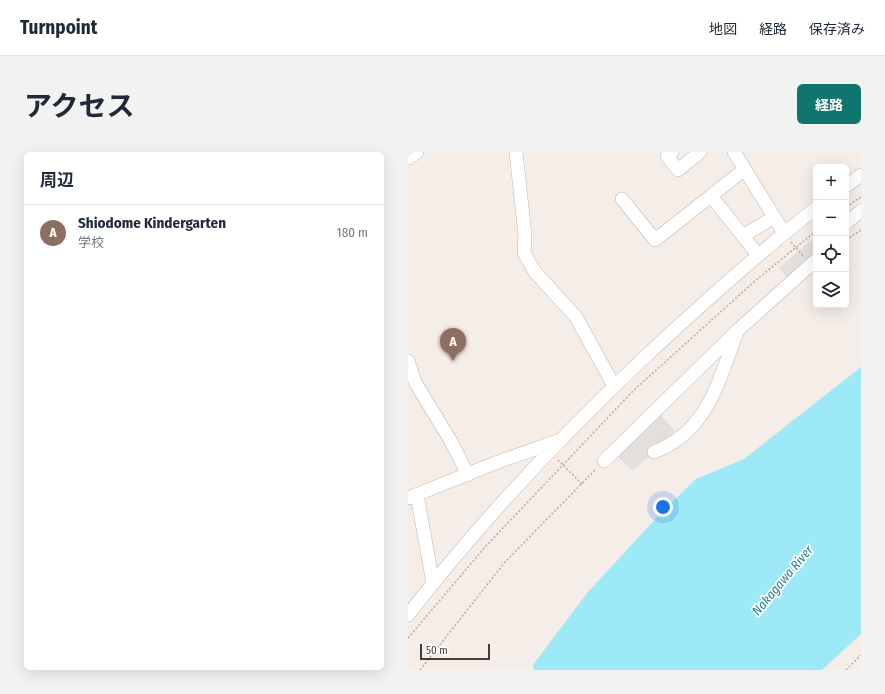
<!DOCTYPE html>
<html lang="ja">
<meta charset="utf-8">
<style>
:root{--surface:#fff;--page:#f2f2f3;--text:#1f2937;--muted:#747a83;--line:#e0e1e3;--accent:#0f766e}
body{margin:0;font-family:"Fira Sans Condensed","Noto Sans JP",sans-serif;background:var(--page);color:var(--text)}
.controls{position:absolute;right:12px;top:12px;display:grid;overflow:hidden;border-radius:6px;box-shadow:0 4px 16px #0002}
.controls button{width:36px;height:36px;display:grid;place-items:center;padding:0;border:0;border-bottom:1px solid var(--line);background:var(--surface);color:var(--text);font:20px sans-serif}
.scale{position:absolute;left:12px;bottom:10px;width:70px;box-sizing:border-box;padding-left:4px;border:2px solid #493c35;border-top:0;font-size:11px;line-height:14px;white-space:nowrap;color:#493c35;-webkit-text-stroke:3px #fff;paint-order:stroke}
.you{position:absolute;left:255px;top:355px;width:14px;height:14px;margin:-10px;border:3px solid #fff;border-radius:50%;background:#1a73e8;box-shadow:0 0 0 6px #1a73e833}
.badge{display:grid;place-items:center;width:26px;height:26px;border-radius:50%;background:var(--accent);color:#fff;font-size:13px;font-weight:700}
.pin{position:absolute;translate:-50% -33px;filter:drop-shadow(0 1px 2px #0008)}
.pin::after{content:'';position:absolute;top:21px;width:14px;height:12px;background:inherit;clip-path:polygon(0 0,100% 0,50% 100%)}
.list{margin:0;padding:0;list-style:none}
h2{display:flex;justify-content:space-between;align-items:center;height:52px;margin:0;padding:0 16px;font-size:17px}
h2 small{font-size:13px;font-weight:400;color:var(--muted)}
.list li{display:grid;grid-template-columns:26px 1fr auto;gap:12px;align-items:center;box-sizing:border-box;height:56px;padding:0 16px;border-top:1px solid var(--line)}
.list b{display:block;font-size:15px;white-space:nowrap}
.list p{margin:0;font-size:13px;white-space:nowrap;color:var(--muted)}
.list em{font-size:13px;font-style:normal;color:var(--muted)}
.icon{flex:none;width:22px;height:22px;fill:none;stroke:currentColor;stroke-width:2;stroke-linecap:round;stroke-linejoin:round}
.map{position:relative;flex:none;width:453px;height:518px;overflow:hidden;border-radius:6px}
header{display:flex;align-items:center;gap:24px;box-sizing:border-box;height:56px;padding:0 20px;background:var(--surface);border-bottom:1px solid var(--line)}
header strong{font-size:19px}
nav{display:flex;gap:22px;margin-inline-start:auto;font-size:14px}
.intro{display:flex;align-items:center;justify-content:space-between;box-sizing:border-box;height:96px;padding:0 24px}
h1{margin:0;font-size:28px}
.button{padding:10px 18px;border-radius:6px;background:var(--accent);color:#fff;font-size:14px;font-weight:700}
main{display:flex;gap:24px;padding:0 24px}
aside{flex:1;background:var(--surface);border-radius:6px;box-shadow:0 4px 16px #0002}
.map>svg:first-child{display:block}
.parking{fill:#e3dfdc}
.water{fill:#9ee9f7}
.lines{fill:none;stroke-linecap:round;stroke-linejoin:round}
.minor-casing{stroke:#c4b5ac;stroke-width:14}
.path{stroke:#c4aa99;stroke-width:1.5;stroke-dasharray:2 2;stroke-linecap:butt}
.minor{stroke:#fff;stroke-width:13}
.labels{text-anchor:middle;stroke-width:3.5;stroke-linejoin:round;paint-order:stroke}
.water-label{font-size:13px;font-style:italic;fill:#1f8094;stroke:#fff}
</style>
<header>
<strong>Turnpoint</strong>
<nav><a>地図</a><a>経路</a><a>保存済み</a></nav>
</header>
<div class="intro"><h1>アクセス</h1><a class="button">経路</a></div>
<main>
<aside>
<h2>周辺<small></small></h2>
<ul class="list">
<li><span class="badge" style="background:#8d6e63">A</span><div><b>Shiodome Kindergarten</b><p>学校</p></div><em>180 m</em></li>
</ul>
</aside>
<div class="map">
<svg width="453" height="518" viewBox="0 0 453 518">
<rect width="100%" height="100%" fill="#f5ede7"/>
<g class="parking">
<path d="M408 84V108L383 130 371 116Z"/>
<path d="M248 258 267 279 225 319 205 300Z"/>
</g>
<path class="water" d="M453 215V482L414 518H126L125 513 180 440 252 362 288 327 336 307Z"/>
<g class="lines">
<g class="minor-casing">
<g id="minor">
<path d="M108 0 117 83 116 101 127 120 168 165 206 234"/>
<path d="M264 0 259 4 270 18 292 0"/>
<path d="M326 0 376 81"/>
<path d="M0 6 9 0"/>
<path d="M438 34 453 23"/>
<path d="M303 44 350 103"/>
<path d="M214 47 247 88 337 17"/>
<path d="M438 71 453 59"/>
<path d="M335 84 366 65"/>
<path d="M0 209 7 230 44 291 60 323"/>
<path d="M246 300C299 280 310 231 328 183"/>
<path d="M196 309 329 179 408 108"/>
<path d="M9 343 25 431"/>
<path d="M0 346 95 308 150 289"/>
<path d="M0 463C72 370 153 284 239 203 294 152 349 102 408 56"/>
</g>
</g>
<g class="path">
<path d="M438 55 453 45"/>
<path d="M438 88 453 78"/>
<path d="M383 90 395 104"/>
<path d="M150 308 174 332"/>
<path d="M0 486 78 394 225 239 347 129 408 79"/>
<path d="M12 518 97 410 188 317"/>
<path d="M438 518 453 503"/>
</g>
<use href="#minor" class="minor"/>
</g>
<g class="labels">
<g class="water-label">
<text transform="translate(374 428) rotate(-50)" y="5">Nakagawa River</text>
</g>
</g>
</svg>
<div class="controls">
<button>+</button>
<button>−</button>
<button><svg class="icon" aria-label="locate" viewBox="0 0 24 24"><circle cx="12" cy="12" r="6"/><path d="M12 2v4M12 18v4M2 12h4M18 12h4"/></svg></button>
<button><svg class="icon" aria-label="layers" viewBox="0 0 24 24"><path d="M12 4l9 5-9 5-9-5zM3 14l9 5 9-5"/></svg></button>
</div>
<div class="scale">50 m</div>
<div class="you"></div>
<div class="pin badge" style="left:45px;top:209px;background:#8d6e63">A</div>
</div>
</main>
